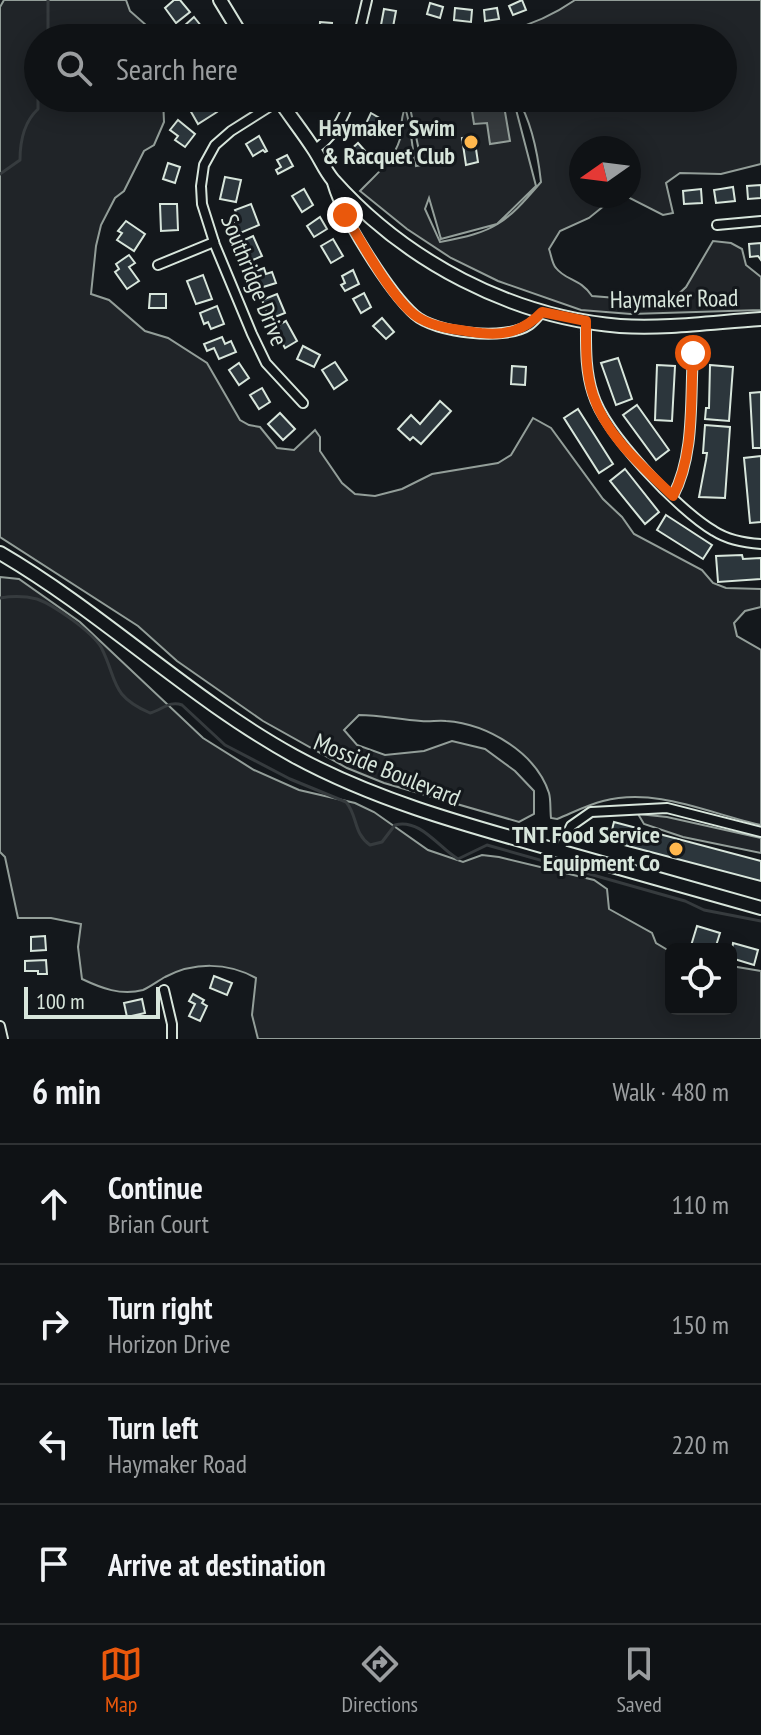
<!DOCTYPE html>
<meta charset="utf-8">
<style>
:root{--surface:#0f1215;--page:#1d2022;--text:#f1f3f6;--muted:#9b9ea0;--line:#2f3234;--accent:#ea580c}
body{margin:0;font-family:"PT Sans Narrow",sans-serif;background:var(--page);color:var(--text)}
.controls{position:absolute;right:24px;bottom:24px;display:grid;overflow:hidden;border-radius:12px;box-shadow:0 4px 20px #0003}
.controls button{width:72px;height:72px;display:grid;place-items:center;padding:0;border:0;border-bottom:2px solid var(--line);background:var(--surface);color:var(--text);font:40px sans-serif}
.compass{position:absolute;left:569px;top:136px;width:72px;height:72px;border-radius:50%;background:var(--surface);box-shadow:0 4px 20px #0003;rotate:256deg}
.scale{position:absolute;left:24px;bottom:20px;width:136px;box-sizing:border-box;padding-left:8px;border:4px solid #d8e6dc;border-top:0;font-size:22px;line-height:28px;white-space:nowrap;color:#d8e6dc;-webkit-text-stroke:6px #14181c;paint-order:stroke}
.stop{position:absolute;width:24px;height:24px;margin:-18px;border:6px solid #ea580c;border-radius:50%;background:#fff}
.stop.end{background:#ea580c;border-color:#fff;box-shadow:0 2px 8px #0008}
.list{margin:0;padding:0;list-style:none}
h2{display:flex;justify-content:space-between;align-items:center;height:104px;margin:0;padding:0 32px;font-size:34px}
h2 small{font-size:26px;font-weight:400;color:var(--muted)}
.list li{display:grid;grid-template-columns:52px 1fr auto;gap:24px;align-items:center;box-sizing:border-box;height:120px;padding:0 32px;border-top:2px solid var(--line)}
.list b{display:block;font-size:30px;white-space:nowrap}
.list p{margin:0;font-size:26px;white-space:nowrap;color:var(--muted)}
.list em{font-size:26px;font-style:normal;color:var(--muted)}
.icon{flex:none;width:44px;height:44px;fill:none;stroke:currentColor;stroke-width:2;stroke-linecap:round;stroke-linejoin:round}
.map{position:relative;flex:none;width:761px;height:1039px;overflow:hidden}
.search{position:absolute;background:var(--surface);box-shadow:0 4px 20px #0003;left:24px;right:24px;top:24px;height:88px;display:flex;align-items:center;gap:20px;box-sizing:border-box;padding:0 28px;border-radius:44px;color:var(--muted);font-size:30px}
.sheet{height:584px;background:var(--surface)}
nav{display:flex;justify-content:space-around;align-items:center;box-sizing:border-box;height:112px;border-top:2px solid var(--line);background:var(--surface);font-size:22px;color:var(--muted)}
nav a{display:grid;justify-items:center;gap:4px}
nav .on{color:var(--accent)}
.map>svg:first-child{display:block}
.green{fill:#202428;stroke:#939e99;stroke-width:2;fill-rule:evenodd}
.water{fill:#363b3e;stroke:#939e99;stroke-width:2}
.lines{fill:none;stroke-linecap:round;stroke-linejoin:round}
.stream{stroke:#363b3e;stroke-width:3}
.building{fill:#2c363c;stroke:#d8e6dc;stroke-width:2}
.street-casing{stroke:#d8e6dc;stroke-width:12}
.secondary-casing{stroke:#d8e6dc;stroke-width:16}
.primary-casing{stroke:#d8e6dc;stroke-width:16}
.street{stroke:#14181c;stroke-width:8}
.secondary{stroke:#14181c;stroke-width:12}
.primary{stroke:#14181c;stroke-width:12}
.route{stroke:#ea580c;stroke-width:10}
.poi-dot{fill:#ffb74d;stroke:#14181c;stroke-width:3}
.labels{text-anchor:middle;stroke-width:6;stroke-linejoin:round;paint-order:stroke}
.poi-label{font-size:24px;font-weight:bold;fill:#d8e6dc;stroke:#14181c;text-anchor:end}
.street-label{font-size:24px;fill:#d8e6dc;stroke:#14181c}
</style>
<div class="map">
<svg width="761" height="1039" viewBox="0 0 761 1039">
<rect width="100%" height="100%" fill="#14181c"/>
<g class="green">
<path d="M4 0H126L130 11 155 33 156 38H38V98H163L164 122 154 145 144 151 124 191 115 198 101 225 96 246 91 294 109 300 145 331 168 338 207 363 240 420 249 425 260 427 277 448 294 450 315 430 320 437V451L342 483 355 494 375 496 402 489 432 474 498 463 511 455 533 418 551 428 603 499 622 517 634 534 702 570 713 583 726 588 761 589V607L745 611 734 623 737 636 761 650V825C710 814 657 787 603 801 587 805 572 813 557 819L551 818C550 810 551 800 549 793 536 753 488 724 446 721 438 720 430 722 421 721 400 720 381 715 359 715L344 730 357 745 385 755 424 751 452 741 485 749 515 771 534 791V814L519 822 384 783 347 768 263 721 177 661 138 626 0 537V7Z"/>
<path d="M575 0H761V164L721 174 680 173 666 183 673 213 663 215 626 196 610 201 589 218 560 231 549 249C551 254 552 264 556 268 566 281 580 278 592 296L654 301 672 300 686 287 713 241 731 243 742 249 746 265 761 277V310L631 314 581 310 498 281 451 258 407 229 360 191C376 174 393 162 400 139 403 128 399 123 405 108 412 127 411 146 416 166L422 165 408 98H513L536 186 497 224 441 239 429 198 425 209 440 242C495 232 505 224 541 182 538 155 532 122 517 98H723V38H429L428 36C443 31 457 38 473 37 510 33 545 21 575 0ZM581 148H629V196H581Z"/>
<path d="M0 577 19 579 80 622 203 738 254 770 299 790 355 803 374 812 428 850 463 862 482 855 499 857 594 880 607 889 609 909 652 933 656 943 671 952V1009H731V966L761 971V1039H258L252 1015 256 978C227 962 194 962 165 977 158 981 150 987 143 990 121 996 101 988 82 979L78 947 81 924 51 918H18L5 857 0 852Z"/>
<path d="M638 814 667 817 761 838V853L683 837 644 824Z"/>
</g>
<path class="water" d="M504 106 510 141 490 144 487 123 474 124 472 111Z"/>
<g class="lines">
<g class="stream">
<path d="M48 0V31L50 38"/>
<path d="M0 174 20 160C20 141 24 122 38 109V95"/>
<path d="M0 598C12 596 25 596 37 599 54 605 92 632 101 647 118 680 109 695 150 713 162 710 170 700 182 705L225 745 290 779 346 802C358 816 353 833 370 845L382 842 395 825C420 818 439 848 458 859L487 845 685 901 704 910 761 921"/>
</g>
</g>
<g class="building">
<path d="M174 0H180L190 12 176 23 165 8Z"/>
<path d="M522 0 526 10 513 15 509 6Z"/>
<path d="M430 3 443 7 440 18 427 14Z"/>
<path d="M455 8 472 10 471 22 454 20Z"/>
<path d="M497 8 499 19 485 21 484 10Z"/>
<path d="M384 9 396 11 393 27 381 25Z"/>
<path d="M194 17 206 32 199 38H194L184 26Z"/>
<path d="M320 22 332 23 331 38H315L316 34H319Z"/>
<path d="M209 98 217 112 198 124 190 110Z"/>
<path d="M371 113 381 119 374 133 364 128Z"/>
<path d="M178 120 195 134 185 147 175 140 178 136 170 130Z"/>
<path d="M259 136 267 151 265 152 263 150 253 156 246 144Z"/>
<path d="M474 136 478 162 466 165 462 138Z"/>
<path d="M358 143 366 152 356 161 348 152Z"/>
<path d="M287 155 293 166 278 174 276 170 281 167 277 160Z"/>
<path d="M168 163 180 167 175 183 163 179Z"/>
<path d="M225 177 241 180 236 202 220 199Z"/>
<path d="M761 185V198L748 199 747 186Z"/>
<path d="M733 187 735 201 716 203 714 190Z"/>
<path d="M304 189 313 205 302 212 292 196Z"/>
<path d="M701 189 702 203 684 204 683 191Z"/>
<path d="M160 204H177L178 230 161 231Z"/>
<path d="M251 204 259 225 233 236 229 225 239 221 235 210Z"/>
<path d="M320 217 327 229 314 237 307 226Z"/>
<path d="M126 221 145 234 134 251 117 240 122 233 118 231Z"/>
<path d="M253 236 262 256 246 263 238 243Z"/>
<path d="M333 239 343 256 331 263 321 246Z"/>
<path d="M761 243V260L758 256 750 257 749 244Z"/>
<path d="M129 255 135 263 129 267 139 281 127 289 115 272 119 269 116 264Z"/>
<path d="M264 268 266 274 272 272 276 283 260 288 253 272Z"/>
<path d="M353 270 359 284 345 291 341 285 345 283 342 276Z"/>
<path d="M203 275 212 299 196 304 187 281Z"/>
<path d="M364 293 371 307 361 313 353 299Z"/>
<path d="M150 294H166V308H149Z"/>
<path d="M277 294 285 313 270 319 262 300Z"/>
<path d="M217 306 224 324 211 329 208 322 204 324 200 313Z"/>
<path d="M382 318 394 332 386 339 373 326Z"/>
<path d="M286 321 297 341 285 348 274 328Z"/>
<path d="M222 337 225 344 231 341 236 352 219 359 214 348 207 351 204 344Z"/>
<path d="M303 346 320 355 314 367 297 359Z"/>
<path d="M618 358 632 399 616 405 601 363Z"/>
<path d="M335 362 347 380 334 389 322 370Z"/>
<path d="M239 363 249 378 239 385 229 370Z"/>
<path d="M657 365 675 366 672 421 655 420Z"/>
<path d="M710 365 733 367 729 421 705 419 706 408H709Z"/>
<path d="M512 366 526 367 525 385 511 384Z"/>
<path d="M262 388 270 402 259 409 250 395Z"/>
<path d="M761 392V448H753L750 393Z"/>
<path d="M440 401 451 411 421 444 413 437 410 440 398 429 411 415 420 424Z"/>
<path d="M637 405 669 450 656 460 623 415Z"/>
<path d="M578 409 613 464 599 473 564 418Z"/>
<path d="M280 413 295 429 283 440 268 424Z"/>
<path d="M705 425 730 427 725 498 699 497 706 460 707 453H703Z"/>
<path d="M761 456V522L750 523 744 458Z"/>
<path d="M625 469 659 512 645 524 610 481Z"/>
<path d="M666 515 712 545 703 559 657 530Z"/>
<path d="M742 555 743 559 761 558V579L718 582 716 556Z"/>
<path d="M614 822 761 861V881L609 841Z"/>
<path d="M697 926 720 933 715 949H690Z"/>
<path d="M45 936 46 950 31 951V937Z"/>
<path d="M733 943 758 950 754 965 731 958Z"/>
<path d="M46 960 47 974H38V971H25V961Z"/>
<path d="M214 976 232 983 227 995 210 988Z"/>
<path d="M193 994 204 1000 202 1003 207 1006 200 1021 189 1016 195 1004 189 1001Z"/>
<path d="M142 999 145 1013 127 1017 124 1003Z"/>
</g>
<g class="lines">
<g class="street-casing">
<g id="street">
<path d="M358 38 367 0"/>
<path d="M280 100 231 131 215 145 204 165 201 186 202 204 215 245 252 334 266 363 303 403"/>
<path d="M314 150C333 137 344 120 350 98"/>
<path d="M331 178C337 211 390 293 415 315 435 333 506 341 529 325 534 322 538 316 542 312"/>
<path d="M717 225 761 221"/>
<path d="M158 265 214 242"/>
<path d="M586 321C586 345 585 370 593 394 605 433 678 510 714 531 728 540 745 543 761 544"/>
<path d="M673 496C695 454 690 400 693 353"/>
<path d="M559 851 571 826 591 812 667 808 761 832"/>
<path d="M164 990 172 1024V1039"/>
<path d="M0 1026 3 1039"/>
</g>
</g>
<g class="secondary-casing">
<g id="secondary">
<path d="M220 0 243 38"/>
<path d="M278 98C289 115 302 131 313 148 320 158 325 171 333 180 405 261 511 317 620 326 667 329 715 322 761 319"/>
</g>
</g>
<g class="primary-casing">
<path id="primary" d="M0 553C103 613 189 698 294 756 373 799 459 823 545 847 617 867 689 888 761 908"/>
</g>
<use href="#street" class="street"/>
<use href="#secondary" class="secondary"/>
<use href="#primary" class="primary"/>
</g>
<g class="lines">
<path class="route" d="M345 215C361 241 396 307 421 319 439 329 461 330 481 333 506 336 525 330 542 312L586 321C586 345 585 371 593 395 606 436 643 467 673 496 695 454 690 400 693 353"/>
</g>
<g class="poi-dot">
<circle cx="471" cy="142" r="8"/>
<circle cx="676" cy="849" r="8"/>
</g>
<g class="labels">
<g class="poi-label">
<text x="455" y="136">Haymaker Swim<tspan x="455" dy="28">&amp; Racquet Club</tspan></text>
<text x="660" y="843">TNT Food Service<tspan x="660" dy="28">Equipment Co</tspan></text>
</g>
<g class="street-label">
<text transform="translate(254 280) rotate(68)" y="8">Southridge Drive</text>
<text transform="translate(674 299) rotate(-1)" y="8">Haymaker Road</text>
<text transform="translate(387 770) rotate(22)" y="8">Mosside Boulevard</text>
</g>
</g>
</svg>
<div class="controls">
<button><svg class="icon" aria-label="locate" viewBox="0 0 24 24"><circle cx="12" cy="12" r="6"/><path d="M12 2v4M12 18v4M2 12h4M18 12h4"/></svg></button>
</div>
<svg class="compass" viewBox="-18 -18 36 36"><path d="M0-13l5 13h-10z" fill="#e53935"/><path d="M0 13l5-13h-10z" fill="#9b9ea0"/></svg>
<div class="scale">100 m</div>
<div class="stop" style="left:693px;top:353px"></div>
<div class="stop end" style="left:345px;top:215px"></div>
<div class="search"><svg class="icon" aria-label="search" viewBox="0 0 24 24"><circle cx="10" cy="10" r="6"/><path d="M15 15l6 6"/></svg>Search here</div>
</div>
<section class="sheet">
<h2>6 min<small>Walk · 480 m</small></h2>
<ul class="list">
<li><svg class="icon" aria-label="ahead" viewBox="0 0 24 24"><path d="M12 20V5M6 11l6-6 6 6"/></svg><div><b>Continue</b><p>Brian Court</p></div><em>110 m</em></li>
<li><svg class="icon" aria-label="right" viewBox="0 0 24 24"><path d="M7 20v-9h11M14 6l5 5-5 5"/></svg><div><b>Turn right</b><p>Horizon Drive</p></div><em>150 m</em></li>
<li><svg class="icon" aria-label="left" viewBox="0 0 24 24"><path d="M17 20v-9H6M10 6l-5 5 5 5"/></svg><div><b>Turn left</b><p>Haymaker Road</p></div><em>220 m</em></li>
<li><svg class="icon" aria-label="arrive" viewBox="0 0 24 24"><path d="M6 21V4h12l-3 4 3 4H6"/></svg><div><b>Arrive at destination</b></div></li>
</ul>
</section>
<nav>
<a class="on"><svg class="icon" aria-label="map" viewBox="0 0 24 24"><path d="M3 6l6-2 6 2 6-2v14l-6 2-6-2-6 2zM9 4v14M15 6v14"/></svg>Map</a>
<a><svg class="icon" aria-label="directions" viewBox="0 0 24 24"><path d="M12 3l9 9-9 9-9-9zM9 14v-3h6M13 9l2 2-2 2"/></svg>Directions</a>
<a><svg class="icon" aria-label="saved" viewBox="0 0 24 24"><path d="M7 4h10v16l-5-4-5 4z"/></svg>Saved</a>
</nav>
